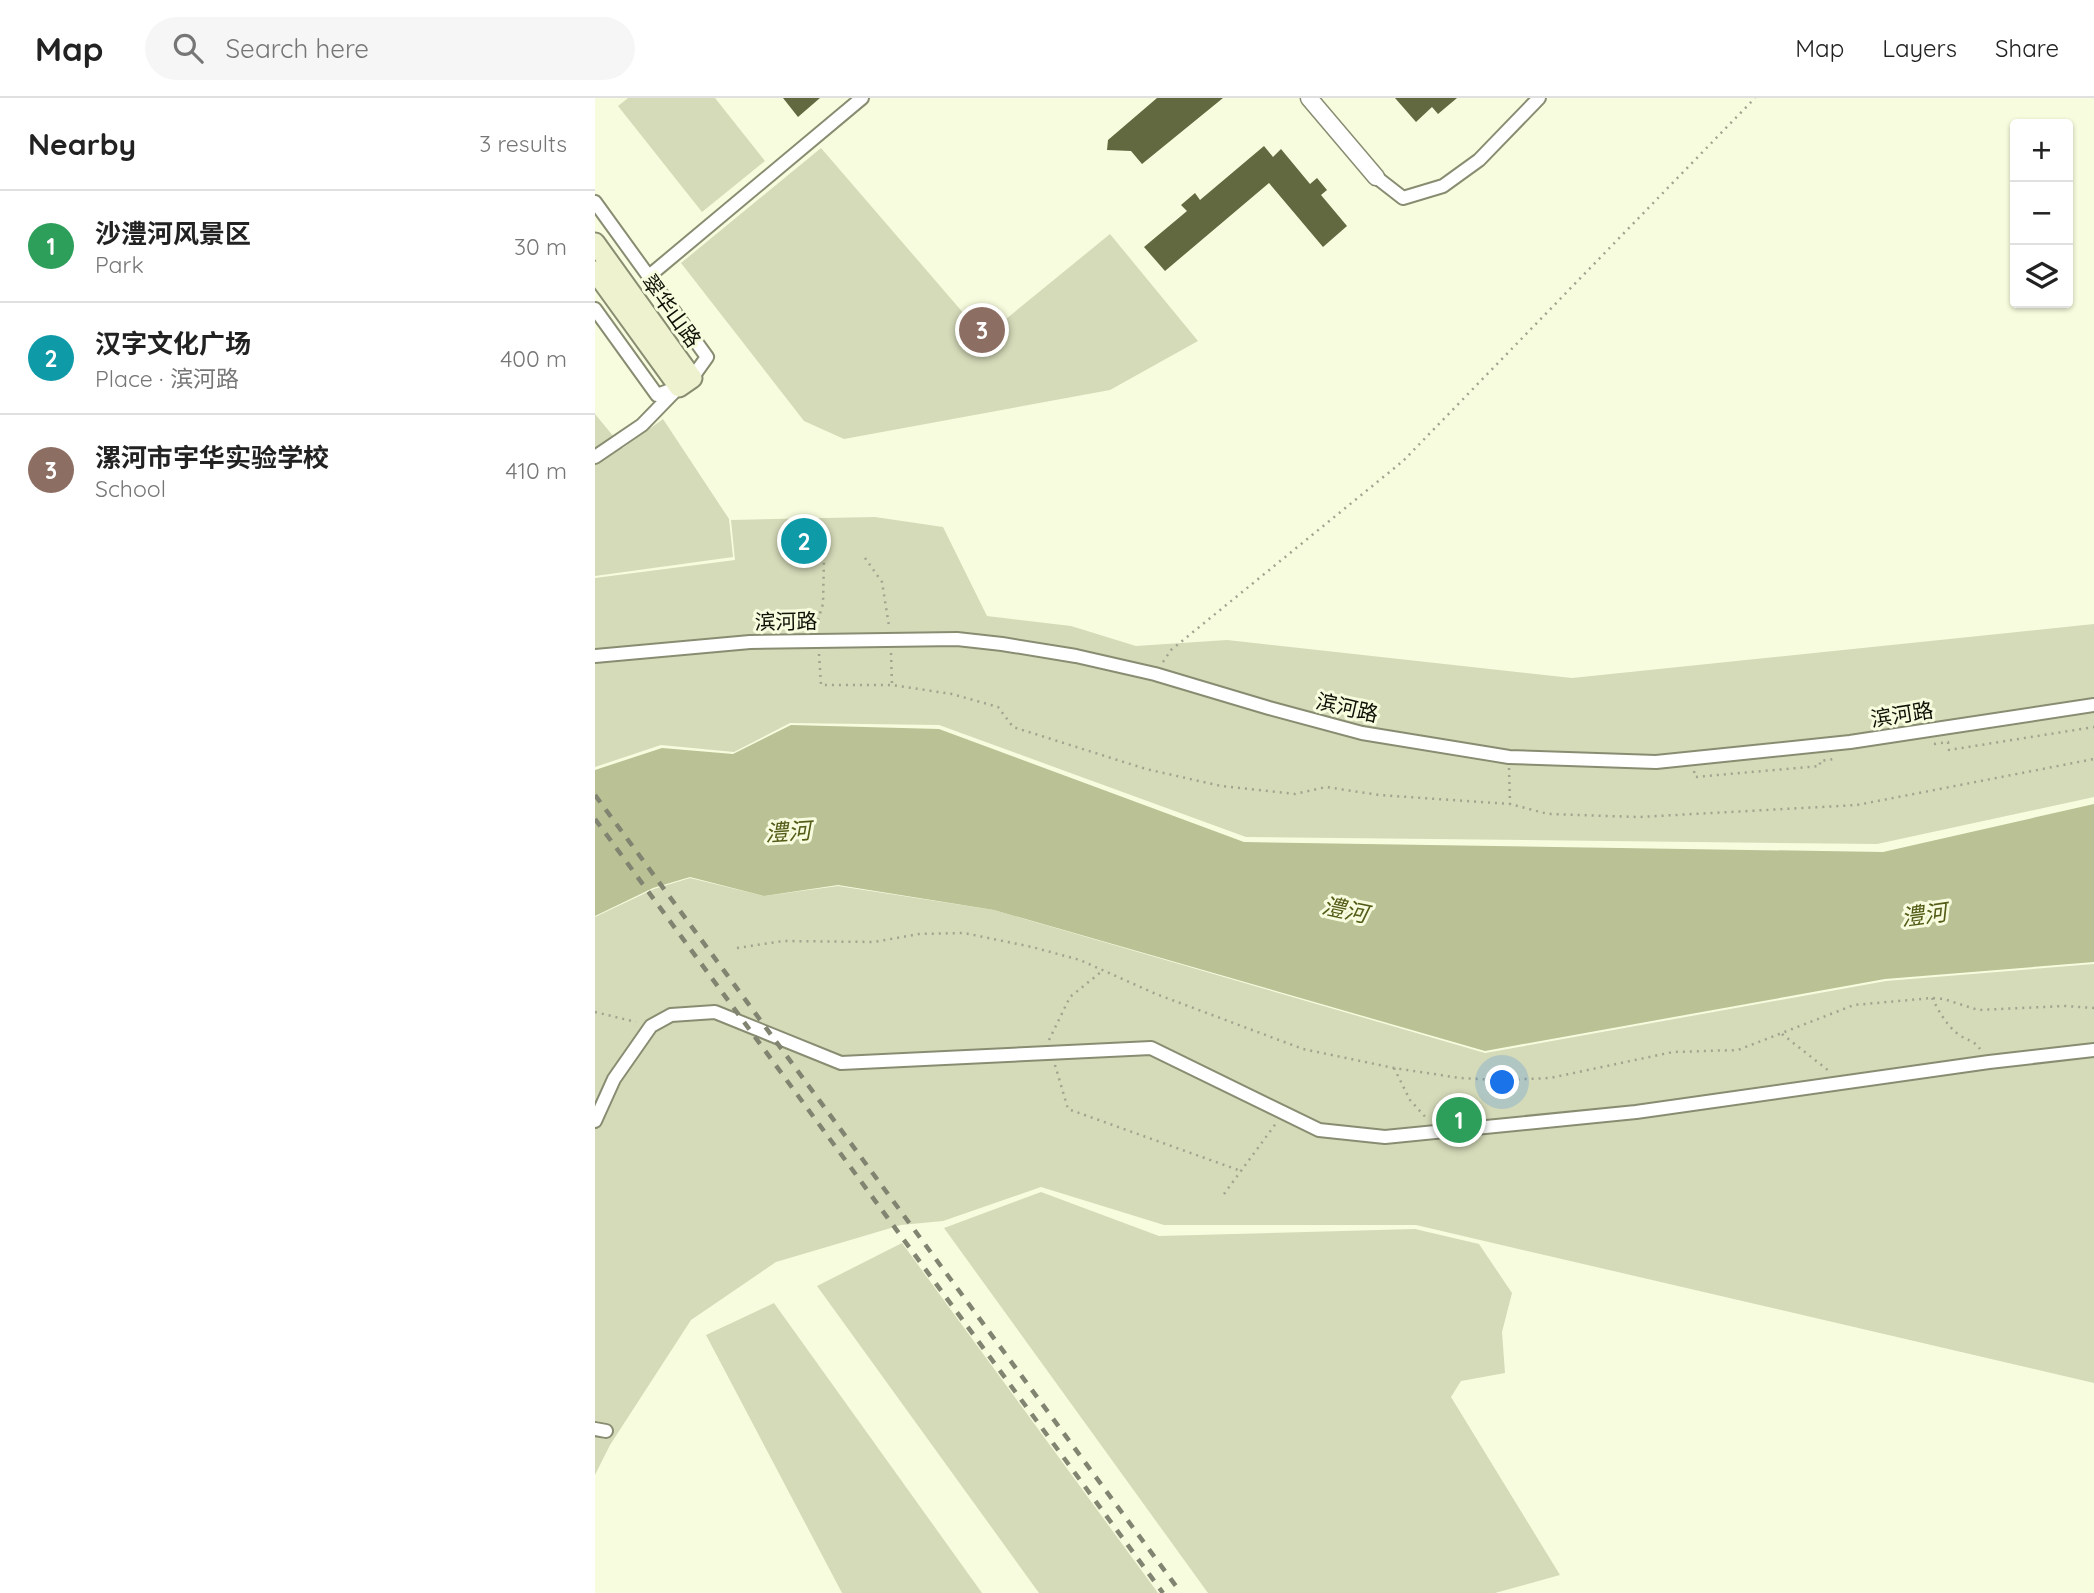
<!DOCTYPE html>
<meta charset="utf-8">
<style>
:root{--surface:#fff;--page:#f6f6f6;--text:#222;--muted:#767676;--line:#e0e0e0;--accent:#db2777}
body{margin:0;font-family:Quicksand,"Noto Sans SC",sans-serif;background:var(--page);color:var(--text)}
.controls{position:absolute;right:21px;top:21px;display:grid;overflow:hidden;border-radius:7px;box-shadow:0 2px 5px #0004}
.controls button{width:63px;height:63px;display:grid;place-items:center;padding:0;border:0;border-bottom:2px solid var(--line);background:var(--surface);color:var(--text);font:35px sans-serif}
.you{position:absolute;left:908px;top:985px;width:24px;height:24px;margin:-18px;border:5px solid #fff;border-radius:50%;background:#1a73e8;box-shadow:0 0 0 10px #1a73e833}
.badge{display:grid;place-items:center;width:46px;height:46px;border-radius:50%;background:var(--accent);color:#fff;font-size:23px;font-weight:700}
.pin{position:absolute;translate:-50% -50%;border:4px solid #fff;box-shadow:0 2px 7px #0006}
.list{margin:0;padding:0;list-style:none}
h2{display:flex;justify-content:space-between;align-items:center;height:91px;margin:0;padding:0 28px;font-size:30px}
h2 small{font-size:23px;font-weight:400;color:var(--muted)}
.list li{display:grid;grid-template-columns:46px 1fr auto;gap:21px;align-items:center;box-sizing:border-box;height:112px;padding:0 28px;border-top:2px solid var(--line)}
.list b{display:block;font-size:26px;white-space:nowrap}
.list p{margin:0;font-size:23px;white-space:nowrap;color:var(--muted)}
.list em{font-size:23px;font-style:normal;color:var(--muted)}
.icon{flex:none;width:38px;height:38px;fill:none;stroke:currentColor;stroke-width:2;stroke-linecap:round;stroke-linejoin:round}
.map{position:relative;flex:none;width:1499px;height:1495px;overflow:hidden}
header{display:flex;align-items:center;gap:42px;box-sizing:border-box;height:98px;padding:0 35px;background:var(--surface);border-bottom:2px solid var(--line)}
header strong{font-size:33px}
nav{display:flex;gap:38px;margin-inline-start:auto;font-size:24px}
.search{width:490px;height:63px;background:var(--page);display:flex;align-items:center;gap:18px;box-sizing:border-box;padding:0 24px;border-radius:38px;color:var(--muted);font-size:26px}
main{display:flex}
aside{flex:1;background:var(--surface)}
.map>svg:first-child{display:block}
.green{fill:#d5dbb9}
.water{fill:#bac195}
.building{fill:#62683f}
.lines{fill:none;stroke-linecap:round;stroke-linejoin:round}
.minor-casing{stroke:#888d72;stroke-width:16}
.tertiary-casing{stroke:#888d72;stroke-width:19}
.secondary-casing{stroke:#888d72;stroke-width:23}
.path{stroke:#a0a48e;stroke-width:2.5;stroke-dasharray:2 5;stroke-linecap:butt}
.minor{stroke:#fff;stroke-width:12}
.tertiary{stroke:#fff;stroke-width:16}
.secondary{stroke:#eef2cf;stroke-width:19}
.rail{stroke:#808470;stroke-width:4.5;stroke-dasharray:9 9;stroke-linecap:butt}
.labels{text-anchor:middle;stroke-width:6;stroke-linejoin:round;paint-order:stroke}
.street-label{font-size:21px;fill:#0f1107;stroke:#f7fcde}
.water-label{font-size:23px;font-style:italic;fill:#545c17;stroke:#f7fcde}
</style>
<header>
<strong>Map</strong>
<div class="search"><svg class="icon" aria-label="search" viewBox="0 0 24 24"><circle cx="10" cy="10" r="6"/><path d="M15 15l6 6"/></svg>Search here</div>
<nav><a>Map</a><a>Layers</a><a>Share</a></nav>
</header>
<main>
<aside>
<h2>Nearby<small>3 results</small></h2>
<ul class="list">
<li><span class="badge" style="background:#2e9e5b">1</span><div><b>沙澧河风景区</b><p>Park</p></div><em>30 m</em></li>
<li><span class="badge" style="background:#0f9aa8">2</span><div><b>汉字文化广场</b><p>Place · 滨河路</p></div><em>400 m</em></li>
<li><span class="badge" style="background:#8d6e63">3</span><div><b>漯河市宇华实验学校</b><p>School</p></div><em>410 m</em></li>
</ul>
</aside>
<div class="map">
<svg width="1499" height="1495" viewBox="0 0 1499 1495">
<rect width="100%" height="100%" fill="#f7fcde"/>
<g class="green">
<path d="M33 0H120L170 63 107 114 23 8Z"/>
<path d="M226 50 389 239 515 136 603 243 515 292 249 341 209 323 86 165Z"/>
<path d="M0 316 28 350 68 321 134 421 138 459 0 478Z"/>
<path d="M280 419 348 429 392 518 476 528 541 548 632 542 977 580 1499 526V699L1282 746 651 739 344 627 195 625 139 654 66 647 0 669V480L140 462 136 422Z"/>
<path d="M95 780 169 798 243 788 399 812 890 955 1291 883 1499 866V1285L821 1127H569L446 1089 348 1123 306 1127 181 1164 96 1222 15 1347 0 1377V819L59 791Z"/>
<path d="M446 1094 564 1138 820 1131 884 1146 917 1195 907 1234 910 1275 866 1283 856 1299 965 1477 900 1495H613L349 1130Z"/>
<path d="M307 1145 563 1495H444L222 1188Z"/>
<path d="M179 1205 387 1495H247L111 1237Z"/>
</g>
<path class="water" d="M196 627 344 631 649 744 1288 754 1499 706V864L1290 881 890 953 399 812 243 787 169 798 95 779 58 790 0 818V672L67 650 138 656Z"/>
<g class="building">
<path d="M188 0H225L203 19Z"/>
<path d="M562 0H628L547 66 536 53 512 52 513 42Z"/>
<path d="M800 0H862L843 16 837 9 821 24Z"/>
<path d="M669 48 678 59 686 51 715 86 722 80 732 92 726 97 752 128 728 149 674 85 570 173 549 149 592 113 586 107 600 95 605 102Z"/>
</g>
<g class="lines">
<g class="minor-casing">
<g id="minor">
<path d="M781 79 808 100 848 88 884 62 944 0"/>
<path d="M0 104 112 259 97 280"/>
<path d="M54 178 267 0"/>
<path d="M0 211 62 297 84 289"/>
<path d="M0 359 47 327 81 292"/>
<path d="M0 558 155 544 362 541 407 546 481 558 560 576 674 610 767 635 914 659 1061 664 1255 644 1499 607"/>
<path d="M0 1023 19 981 56 928 76 917 120 914 246 965 556 950 724 1032 790 1039 1041 1014 1394 964 1499 952"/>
<path d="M0 1331 11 1333"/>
</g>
</g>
<g class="tertiary-casing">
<path id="tertiary" d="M714 0 781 79"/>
</g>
<g class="secondary-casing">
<path id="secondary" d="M0 145 97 280 84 289 0 173"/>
</g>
<g class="path">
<path d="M270 460 287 484 294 528"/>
<path d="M223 522 228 506 229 460"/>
<path d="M173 529 172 523 223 522V528"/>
<path d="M296 555 297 587"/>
<path d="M224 556 226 587H297L357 596 403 609 418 629 551 671 626 688 700 696 731 689 784 697 915 706 953 716 1044 719 1262 707 1499 661"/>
<path d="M568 564 576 552 808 363 1160 0"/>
<path d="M1339 646 1353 644 1354 652 1499 629"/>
<path d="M914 670 915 706"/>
<path d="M1099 673 1100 679 1225 668V663L1239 661"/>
<path d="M142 850 188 843 279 844 324 836 369 835 437 849 485 862 561 896 708 951 799 970 865 980 905 982 955 980 1078 954 1143 952 1259 907 1337 900 1349 901 1383 912 1470 908 1499 910"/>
<path d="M1337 900C1344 913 1351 927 1363 936 1372 943 1379 942 1385 951"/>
<path d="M0 914 41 924"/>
<path d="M1187 936 1234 973"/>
<path d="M454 942 475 899 506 874"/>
<path d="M460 967 473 1011 646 1073"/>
<path d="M799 970 815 1002 833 1022"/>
<path d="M629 1096 682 1024"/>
</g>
<use href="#minor" class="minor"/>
<use href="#tertiary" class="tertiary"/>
<use href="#secondary" class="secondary"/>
<g class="rail">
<path d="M0 697 586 1495"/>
<path d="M0 721 568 1495"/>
</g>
</g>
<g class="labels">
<g class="street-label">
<text transform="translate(76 213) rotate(54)" y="7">翠华山路</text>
<text transform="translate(191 524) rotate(-1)" y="7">滨河路</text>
<text transform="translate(752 610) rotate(13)" y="7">滨河路</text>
<text transform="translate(1307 617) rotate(-9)" y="7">滨河路</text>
</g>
<g class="water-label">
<text transform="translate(193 734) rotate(-4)" y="8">澧河</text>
<text transform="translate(750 812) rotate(12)" y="8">澧河</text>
<text transform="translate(1329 817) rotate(-8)" y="8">澧河</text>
</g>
</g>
</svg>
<div class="controls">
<button>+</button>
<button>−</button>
<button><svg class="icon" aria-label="layers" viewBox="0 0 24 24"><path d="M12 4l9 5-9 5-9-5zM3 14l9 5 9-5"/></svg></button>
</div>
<div class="you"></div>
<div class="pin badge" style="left:864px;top:1022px;background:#2e9e5b">1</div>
<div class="pin badge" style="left:209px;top:443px;background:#0f9aa8">2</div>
<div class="pin badge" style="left:387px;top:232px;background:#8d6e63">3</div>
</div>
</main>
